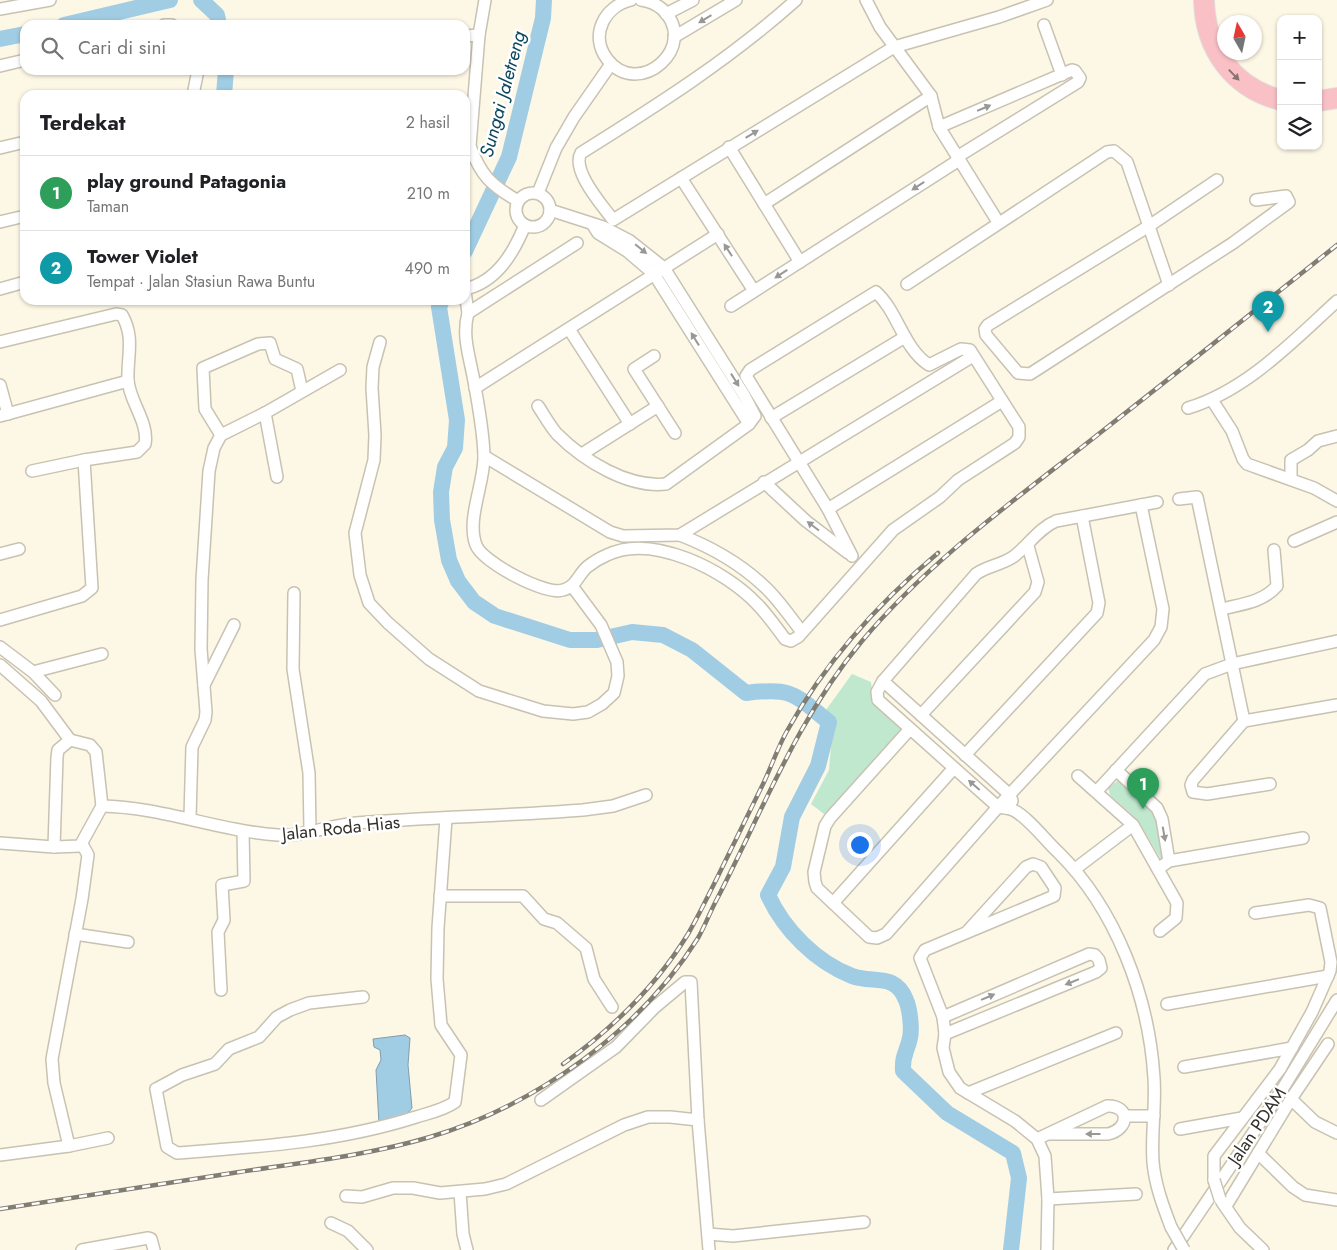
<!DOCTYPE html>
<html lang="id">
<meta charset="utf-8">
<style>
:root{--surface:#fff;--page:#f2f2f2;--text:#202124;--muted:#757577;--line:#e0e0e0;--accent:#874414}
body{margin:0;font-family:Jost,sans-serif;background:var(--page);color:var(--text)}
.controls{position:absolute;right:15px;top:15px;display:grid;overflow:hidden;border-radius:10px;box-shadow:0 1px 4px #0004}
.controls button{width:45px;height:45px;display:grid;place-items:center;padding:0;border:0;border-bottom:1px solid var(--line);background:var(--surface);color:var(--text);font:25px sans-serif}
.compass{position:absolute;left:1217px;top:15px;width:45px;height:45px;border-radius:50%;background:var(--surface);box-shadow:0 1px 4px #0004;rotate:351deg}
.you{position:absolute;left:859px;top:844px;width:18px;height:18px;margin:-12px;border:4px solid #fff;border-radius:50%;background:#1a73e8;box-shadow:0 0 0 8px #1a73e833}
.badge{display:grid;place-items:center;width:32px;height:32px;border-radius:50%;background:var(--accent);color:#fff;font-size:16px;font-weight:700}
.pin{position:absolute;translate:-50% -41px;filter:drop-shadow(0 1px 2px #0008)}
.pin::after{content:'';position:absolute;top:26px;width:18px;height:15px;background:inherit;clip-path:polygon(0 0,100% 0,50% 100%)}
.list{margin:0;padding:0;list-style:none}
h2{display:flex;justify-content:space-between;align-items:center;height:65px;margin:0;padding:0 20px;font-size:21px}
h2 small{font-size:16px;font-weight:400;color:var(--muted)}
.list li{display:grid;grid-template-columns:32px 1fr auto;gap:15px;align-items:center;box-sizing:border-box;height:75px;padding:0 20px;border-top:1px solid var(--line)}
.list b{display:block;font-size:19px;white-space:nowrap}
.list p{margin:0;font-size:16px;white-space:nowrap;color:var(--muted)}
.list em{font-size:16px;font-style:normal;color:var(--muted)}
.icon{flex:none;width:28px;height:28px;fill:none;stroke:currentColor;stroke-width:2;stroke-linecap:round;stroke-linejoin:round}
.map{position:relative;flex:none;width:1337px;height:1250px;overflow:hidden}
.search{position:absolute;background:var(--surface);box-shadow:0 1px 4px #0004;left:20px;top:20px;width:450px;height:55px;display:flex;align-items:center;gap:12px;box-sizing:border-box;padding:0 18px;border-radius:15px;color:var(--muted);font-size:19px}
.panel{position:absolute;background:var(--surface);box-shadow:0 1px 4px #0004;left:20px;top:90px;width:450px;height:215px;border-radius:15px}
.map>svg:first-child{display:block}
.green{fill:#bfe8ce}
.water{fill:#a0cde4;stroke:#7f9eac}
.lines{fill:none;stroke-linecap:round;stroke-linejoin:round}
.river{stroke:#a0cde4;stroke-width:16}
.street-casing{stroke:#c8c2b2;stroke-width:14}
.highway-casing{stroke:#dededd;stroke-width:22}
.street{stroke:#fff;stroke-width:11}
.highway{stroke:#f9c1c6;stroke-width:20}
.rail-casing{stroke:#817d72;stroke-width:4.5}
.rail{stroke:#fff;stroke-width:2.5;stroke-dasharray:8;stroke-linecap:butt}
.street-bridge-casing{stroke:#c8c2b2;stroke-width:14;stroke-linecap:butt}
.street-bridge{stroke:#fff;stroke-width:11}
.oneway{fill:#999894}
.oneway2{fill:#8c7270}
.labels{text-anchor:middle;stroke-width:5;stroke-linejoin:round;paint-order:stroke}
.street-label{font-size:18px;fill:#33312a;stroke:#fff}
.water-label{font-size:19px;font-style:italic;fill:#0d4860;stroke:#fff}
</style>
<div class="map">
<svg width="1337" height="1250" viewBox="0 0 1337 1250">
<rect width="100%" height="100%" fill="#fdf7e6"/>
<g class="green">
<path d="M852 674 871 682 874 704 903 730 841 800 824 814 811 804 829 770 833 723 826 710Z"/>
<path d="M1121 779 1154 806 1170 857 1162 861 1138 820 1110 795 1108 787Z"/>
</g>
<path class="water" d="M405 1035 410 1038 408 1065 412 1108C406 1118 390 1122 379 1124L376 1070 381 1060 380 1050 374 1047 373 1039Z"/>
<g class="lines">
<g class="river">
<path d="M201 0 217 15 219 25"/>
<path d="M64 25 170 0"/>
<path d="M0 39 25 34"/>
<path d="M224 95 226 70"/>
<path d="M465 251 509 157 543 18 544 0"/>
<path d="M442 300 439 307 457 420 455 448 445 467 441 492 442 520 449 560 458 581 474 602 495 616 570 640H597L632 632 663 635 692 650 746 693C793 687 794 694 829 722L818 766 792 817 783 867 768 895C784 930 816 962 852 976 873 984 895 972 906 1000 910 1009 912 1029 910 1038 907 1052 902 1055 903 1071L947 1113 1013 1153 1019 1178 1011 1250"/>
</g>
<g class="street-casing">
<g id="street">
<path d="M485 0 479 35 470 146C481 176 491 185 518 201"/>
<path d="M631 0C605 6 589 35 607 59 639 101 701 45 662 9 656 4 649 1 641 0"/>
<path d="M796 0C729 60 656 106 581 153 571 170 602 205 613 220L894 47 999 17 1047 0"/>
<path d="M866 0 880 27 931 96 939 127 998 222"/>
<path d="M0 9 50 0"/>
<path d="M666 14 693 0"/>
<path d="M164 25H172"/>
<path d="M1044 25 1062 75"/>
<path d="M465 36 479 35"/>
<path d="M674 37 736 0"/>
<path d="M0 66 25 60"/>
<path d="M193 95 198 70"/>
<path d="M939 127 1072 70 1075 71 1080 78 1078 82 957 157"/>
<path d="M729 147 800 262"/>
<path d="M0 148 25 142"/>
<path d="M681 178 754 291"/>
<path d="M1217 180 1149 226 988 325 985 329 986 335 1018 373 1030 374 1233 243 1289 202 1286 196 1256 200"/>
<path d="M538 193 556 148 574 117 611 64"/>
<circle cx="533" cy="210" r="17"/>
<path d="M764 204 931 96"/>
<path d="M0 222 25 216"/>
<path d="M593 225 598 233 627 251 654 274 749 424"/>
<path d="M577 243 468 313C462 335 469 355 473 376 478 402 483 429 484 455 485 482 466 519 476 545 482 562 546 596 563 590 576 587 578 575 587 567 592 563 600 558 607 555 652 533 725 570 757 604 767 614 776 627 785 639L791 641 798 637 893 530 940 497 958 480 1015 443 1019 437V427L970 350 961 349 929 365C903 348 898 312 876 292L750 370 746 376 828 509 852 556"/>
<path d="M907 284 1107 152 1114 151 1127 162 1169 285"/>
<path d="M0 289 25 282"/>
<path d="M465 289C497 282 514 252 525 225"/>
<path d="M465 291 468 313"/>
<path d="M731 306 959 160"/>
<path d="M569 329 630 424"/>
<path d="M0 342 116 314 122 315C135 338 127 356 128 380 129 401 149 422 145 444L137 452 84 460 32 471"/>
<path d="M380 342 373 367 372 388 375 435 374 460 355 533 360 575 369 603 388 623 429 659 479 691 543 711 573 714 588 712 602 704 614 693 618 676 617 662 601 625 572 586"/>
<path d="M654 356 634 369 675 433"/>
<path d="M0 385 8 414"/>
<path d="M475 388 718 234"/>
<path d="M1212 400 1232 431 1243 459 1247 464 1314 488 1337 501"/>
<path d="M538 406C544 415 550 426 557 434 584 461 628 488 666 484L749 424 755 416 744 395 664 268 630 241 603 227 550 210"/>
<path d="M1188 408C1247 390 1292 342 1337 301"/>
<path d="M265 413 277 477"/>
<path d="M0 416 128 381"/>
<path d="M771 418 905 337"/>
<path d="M221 435 205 409 203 368 258 344 270 343 275 359 297 369 302 391"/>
<path d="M582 454 658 406"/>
<path d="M484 456 610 532 623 536 680 535 973 356"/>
<path d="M1291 479V460L1308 450 1318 441 1337 436"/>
<path d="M764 482 806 521 848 553"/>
<path d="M1179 499 1197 497 1244 721"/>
<path d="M1157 502 1056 521C1039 528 1028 546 1013 557 1001 565 987 566 976 574L883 681 877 692 878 700 998 807C1003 808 1009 808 1013 810 1027 816 1046 841 1058 852 1116 909 1149 997 1154 1078 1156 1106 1151 1134 1153 1162 1155 1185 1163 1206 1171 1227"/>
<path d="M828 509 1002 401"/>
<path d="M680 535C711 547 741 564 765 587 779 600 790 617 802 632"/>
<path d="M1294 541 1337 522"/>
<path d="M0 554 19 549"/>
<path d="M294 593 293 669 309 773 310 830"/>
<path d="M1222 609C1242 604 1263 602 1277 586L1274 550"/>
<path d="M0 620 82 596 92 588 84 460"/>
<path d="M0 647 33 672 55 695"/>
<path d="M0 665 41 701 70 740 90 745 96 752 102 806"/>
<path d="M33 672 102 654"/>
<path d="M883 681 1010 795 1012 801"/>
<path d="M204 685 234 625"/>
<path d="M921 715 1035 592 1038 582 1028 546"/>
<path d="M910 729 830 818 825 826 814 872 815 882 817 888 869 937 877 938 886 934 998 807 1154 640 1161 627 1163 609 1141 505"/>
<path d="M965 755 1097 613 1099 603 1082 516"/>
<path d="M1116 770 1157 808 1162 819 1169 861"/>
<path d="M1078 776 1133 825 1177 903 1176 918 1160 931"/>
<path d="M1270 784 1207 794 1193 792 1191 785 1193 780 1244 721 1337 705"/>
<path d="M1097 791 1205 674 1232 664 1337 641"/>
<path d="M102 806C162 807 218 831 278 835 301 837 331 825 356 823 431 817 507 816 583 810L613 806 646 795"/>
<path d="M190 817 192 747 205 720 206 712 201 649 202 580 209 471 214 448 221 435 265 413 340 370"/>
<path d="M0 843 54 847 80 846 102 806"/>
<path d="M54 847 57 757 58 750 70 740"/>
<path d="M1075 869 1133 825"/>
<path d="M1158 869 1169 861 1303 838"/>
<path d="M440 896H523L544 919 557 923 586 948 594 979 612 1007"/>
<path d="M833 903 954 768"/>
<path d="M966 933 1026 867 1033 864 1041 867 1055 888 1054 896 925 950 920 958 943 1017 945 1034 943 1048 949 1072 960 1088 1015 1121 1037 1139 1045 1156 1048 1199 1047 1250"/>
<path d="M75 934 128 942"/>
<path d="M221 990 218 932 224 920 222 885 244 881 243 831"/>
<path d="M363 997 309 1003 290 1010 277 1017 259 1037 229 1049 215 1064 182 1075 158 1088 156 1089 167 1147 177 1153C258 1147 338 1142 416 1117 429 1113 444 1110 455 1102L461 1055 441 1025 437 979 438 928 446 819"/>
<path d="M1167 1004 1328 976"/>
<path d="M943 1017 1089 954 1095 955 1099 960 1101 968 1096 972 945 1034"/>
<path d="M1184 1067 1292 1048"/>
<path d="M968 1093 1116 1033"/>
<path d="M1291 1099 1315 1122 1337 1133"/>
<path d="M541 1100 616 1047 655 1007 685 982H691L698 1120 709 1250"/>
<path d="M1125 1116H1154"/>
<path d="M1180 1129 1242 1118"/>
<path d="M1037 1139 1107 1106C1130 1105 1130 1129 1108 1134H1049"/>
<path d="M69 1146 54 1083 52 1059 82 899 88 855 82 844"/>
<path d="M1258 1153 1293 1187 1305 1195 1337 1200"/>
<path d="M0 1155 69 1146 108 1138"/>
<path d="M1214 1180V1156L1280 1069 1312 1012 1330 971 1331 962 1320 908 1309 905 1255 913"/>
<path d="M460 1192 463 1234 467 1250"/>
<path d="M346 1196 362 1197 393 1188H413L440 1193 485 1189 506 1184 624 1125 648 1117H670L698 1120"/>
<path d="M1048 1199 1136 1194"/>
<path d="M1222 1202 1240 1228 1263 1250"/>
<path d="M1226 1206 1291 1099 1328 1044"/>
<path d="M331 1223 348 1231 367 1250"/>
<path d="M708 1234 733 1236 864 1222"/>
<path d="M82 1250 148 1238 151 1239 154 1250"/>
<path d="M1174 1250 1280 1093 1337 1000"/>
</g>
</g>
<g class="highway-casing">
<g id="highway">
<path d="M1204 0C1205 49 1233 88 1281 100"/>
<path d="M1318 101 1337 98"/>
</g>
</g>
<use href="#street" class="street"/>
<use href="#highway" class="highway"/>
<g class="rail-casing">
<g id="rail">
<path d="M563 1064C612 1029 656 986 688 934 699 915 709 894 719 874 734 843 749 813 764 782 772 765 778 747 787 731 826 661 877 604 938 553"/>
<path d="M0 1209C78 1197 155 1185 233 1173 298 1163 366 1156 430 1137 536 1105 639 1032 698 938 705 926 710 912 717 899 763 810 797 719 862 641 924 567 1001 510 1077 451 1164 383 1251 314 1337 245"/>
</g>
</g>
<use href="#rail" class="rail"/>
<g class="street-bridge-casing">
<g id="street-bridge">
<path d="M1214 1180 1220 1199"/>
<path d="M1171 1227 1184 1250"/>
</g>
</g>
<use href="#street-bridge" class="street-bridge"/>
</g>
<defs><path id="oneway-solid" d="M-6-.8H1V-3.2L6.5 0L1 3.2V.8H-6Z" transform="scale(1.25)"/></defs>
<g class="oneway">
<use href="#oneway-solid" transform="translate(705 19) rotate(149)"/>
<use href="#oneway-solid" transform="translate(984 108) rotate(-23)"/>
<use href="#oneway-solid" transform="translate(752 134) rotate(-31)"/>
<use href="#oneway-solid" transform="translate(918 186) rotate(147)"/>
<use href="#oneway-solid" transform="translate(641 249) rotate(39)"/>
<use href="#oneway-solid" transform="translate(728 250) rotate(-123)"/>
<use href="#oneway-solid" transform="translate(781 274) rotate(147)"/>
<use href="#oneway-solid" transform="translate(695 339) rotate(-122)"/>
<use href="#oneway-solid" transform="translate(735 380) rotate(58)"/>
<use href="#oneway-solid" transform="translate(813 526) rotate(-143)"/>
<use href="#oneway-solid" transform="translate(974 785) rotate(-139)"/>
<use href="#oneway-solid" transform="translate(1164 834) rotate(80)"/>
<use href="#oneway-solid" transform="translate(1072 982) rotate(158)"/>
<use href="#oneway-solid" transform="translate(988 997) rotate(-23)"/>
<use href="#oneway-solid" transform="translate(1093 1134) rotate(180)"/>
</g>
<use class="oneway2" href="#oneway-solid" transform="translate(1234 75) rotate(46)"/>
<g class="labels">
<g class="street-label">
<text transform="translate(341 828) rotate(-6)" y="6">Jalan Roda Hias</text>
<text transform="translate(1257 1126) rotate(-56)" y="6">Jalan PDAM</text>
</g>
<g class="water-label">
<text transform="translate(502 94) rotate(-75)" y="7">Sungai Jaletreng</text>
</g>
</g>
</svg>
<div class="controls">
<button>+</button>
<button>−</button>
<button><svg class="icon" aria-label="layers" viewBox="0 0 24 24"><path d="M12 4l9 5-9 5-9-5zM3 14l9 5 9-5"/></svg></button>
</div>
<svg class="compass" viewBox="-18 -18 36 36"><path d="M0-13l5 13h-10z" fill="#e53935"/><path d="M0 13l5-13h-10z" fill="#757577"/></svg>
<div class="you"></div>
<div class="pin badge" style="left:1143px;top:809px;background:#2e9e5b">1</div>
<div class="pin badge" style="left:1268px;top:332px;background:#0f9aa8">2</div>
<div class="search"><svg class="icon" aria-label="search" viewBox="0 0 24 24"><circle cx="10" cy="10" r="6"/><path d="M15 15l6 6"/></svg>Cari di sini</div>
<section class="panel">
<h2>Terdekat<small>2 hasil</small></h2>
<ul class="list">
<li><span class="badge" style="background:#2e9e5b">1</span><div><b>play ground Patagonia</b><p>Taman</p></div><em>210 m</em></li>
<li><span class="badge" style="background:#0f9aa8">2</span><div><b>Tower Violet</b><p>Tempat · Jalan Stasiun Rawa Buntu</p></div><em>490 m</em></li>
</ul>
</section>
</div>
